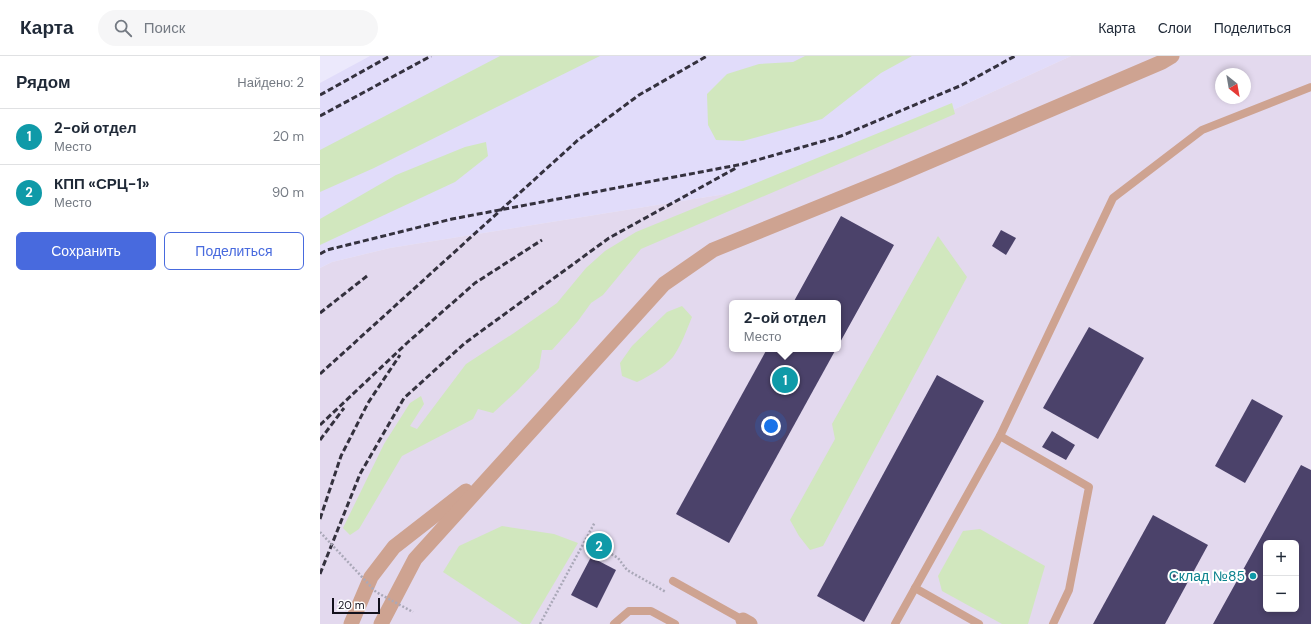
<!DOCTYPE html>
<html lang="ru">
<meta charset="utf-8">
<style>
:root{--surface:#fff;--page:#f6f6f7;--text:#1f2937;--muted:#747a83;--line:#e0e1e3;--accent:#486ade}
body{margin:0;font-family:"DM Sans",sans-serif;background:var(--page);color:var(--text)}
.controls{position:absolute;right:12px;bottom:12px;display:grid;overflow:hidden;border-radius:6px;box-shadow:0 2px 6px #0003}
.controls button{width:36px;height:36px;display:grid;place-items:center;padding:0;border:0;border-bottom:1px solid var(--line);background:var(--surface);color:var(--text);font:20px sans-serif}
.compass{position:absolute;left:895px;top:12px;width:36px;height:36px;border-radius:50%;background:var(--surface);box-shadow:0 2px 6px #0003;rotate:149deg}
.scale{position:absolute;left:12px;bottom:10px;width:48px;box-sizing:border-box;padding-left:4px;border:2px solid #13111c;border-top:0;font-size:11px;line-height:14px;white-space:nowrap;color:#13111c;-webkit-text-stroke:3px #fff;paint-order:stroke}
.you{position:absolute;left:451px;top:370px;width:14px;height:14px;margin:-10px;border:3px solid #fff;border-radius:50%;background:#1a73e8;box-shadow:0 0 0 6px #1a73e833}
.badge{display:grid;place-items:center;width:26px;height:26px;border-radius:50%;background:var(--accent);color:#fff;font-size:13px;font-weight:700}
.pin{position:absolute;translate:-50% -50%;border:2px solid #fff;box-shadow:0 1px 4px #0006}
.popup{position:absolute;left:409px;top:244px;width:112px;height:52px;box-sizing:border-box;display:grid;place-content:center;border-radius:6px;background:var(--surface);filter:drop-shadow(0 1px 3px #0005);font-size:13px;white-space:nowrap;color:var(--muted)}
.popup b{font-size:15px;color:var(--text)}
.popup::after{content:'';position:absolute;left:50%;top:100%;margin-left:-8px;border:8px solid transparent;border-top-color:var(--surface)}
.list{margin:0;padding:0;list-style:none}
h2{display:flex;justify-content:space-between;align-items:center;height:52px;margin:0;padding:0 16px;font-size:17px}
h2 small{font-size:13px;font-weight:400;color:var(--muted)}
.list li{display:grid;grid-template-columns:26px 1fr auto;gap:12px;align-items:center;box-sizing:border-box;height:56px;padding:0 16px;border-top:1px solid var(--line)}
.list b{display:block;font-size:15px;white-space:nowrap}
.list p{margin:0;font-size:13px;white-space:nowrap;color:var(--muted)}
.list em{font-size:13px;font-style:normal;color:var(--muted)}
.actions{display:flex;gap:8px;padding:12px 16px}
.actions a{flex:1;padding:9px 0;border:1px solid var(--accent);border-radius:6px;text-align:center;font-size:14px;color:var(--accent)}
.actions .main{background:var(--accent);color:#fff}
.icon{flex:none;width:22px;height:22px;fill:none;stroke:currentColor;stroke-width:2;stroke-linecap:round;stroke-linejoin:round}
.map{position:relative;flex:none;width:991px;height:568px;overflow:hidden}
header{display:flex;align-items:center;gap:24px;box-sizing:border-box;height:56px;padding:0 20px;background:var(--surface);border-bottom:1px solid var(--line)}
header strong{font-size:19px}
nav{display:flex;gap:22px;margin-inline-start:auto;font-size:14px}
.search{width:280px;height:36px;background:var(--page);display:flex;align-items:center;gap:10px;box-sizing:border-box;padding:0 14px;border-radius:22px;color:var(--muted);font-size:15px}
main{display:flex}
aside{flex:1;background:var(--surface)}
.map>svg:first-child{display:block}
.built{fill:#e1dcfa}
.industrial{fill:#e3d9ee;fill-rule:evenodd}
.green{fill:#d1e7be}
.building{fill:#4b426a;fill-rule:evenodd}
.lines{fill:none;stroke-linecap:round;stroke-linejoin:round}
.path{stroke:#aaa8b8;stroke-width:2.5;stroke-dasharray:2 2;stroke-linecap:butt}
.service{stroke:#cea391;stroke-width:8}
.minor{stroke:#cea391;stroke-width:15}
.rail{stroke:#34313e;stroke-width:3;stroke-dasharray:6 3;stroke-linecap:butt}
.path-bridge{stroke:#aaa8b8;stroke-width:2.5;stroke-dasharray:2 2;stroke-linecap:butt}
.culture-dot{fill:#0f9aa8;stroke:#fff;stroke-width:1.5}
.labels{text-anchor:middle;stroke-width:4;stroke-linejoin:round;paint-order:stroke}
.culture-label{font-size:14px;fill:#0d838f;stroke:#fff;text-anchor:end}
</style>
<header>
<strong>Карта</strong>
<div class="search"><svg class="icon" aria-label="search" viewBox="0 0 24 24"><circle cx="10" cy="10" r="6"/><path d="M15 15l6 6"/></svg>Поиск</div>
<nav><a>Карта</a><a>Слои</a><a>Поделиться</a></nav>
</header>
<main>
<aside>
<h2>Рядом<small>Найдено: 2</small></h2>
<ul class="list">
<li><span class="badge" style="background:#0f9aa8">1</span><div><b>2-ой отдел</b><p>Место</p></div><em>20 m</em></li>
<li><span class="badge" style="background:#0f9aa8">2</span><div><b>КПП «СРЦ-1»</b><p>Место</p></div><em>90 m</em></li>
</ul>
<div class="actions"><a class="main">Сохранить</a><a>Поделиться</a></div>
</aside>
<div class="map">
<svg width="991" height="568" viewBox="0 0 991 568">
<rect width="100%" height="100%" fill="#ece9fc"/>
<path class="built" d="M50 0H751L473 127 70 192 12 206 0 212V27Z"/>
<path class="industrial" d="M751 0H991V568H0V212L12 206 70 192 473 127ZM901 18H925V42H901ZM412 247H518V293H412ZM946 487H976V553H946Z"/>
<g class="green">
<path d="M180 0H280L54 112 0 136V94Z"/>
<path d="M485 0H592L561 17 502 63 423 85 396 84 388 69 387 38 407 18 439 8 473 6Z"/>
<path d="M632 47 635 58 321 193 283 239 271 247 258 265 232 294H222L219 312 199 333 173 357 158 353 153 363 82 400 39 473 30 479 23 472 64 388 90 347 101 340 104 348 90 370 97 373 146 308 194 277 237 247 266 212 285 195 316 176Z"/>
<path d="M166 86 168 100 135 126 0 189V163L76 119 145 91Z"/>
<path d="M618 180 647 221 503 490 490 494 479 480 470 464 515 383 512 368Z"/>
<path d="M362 250 372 261C367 273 361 290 353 301 343 312 330 320 317 326L302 320 300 307 312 290 347 256Z"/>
<path d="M182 470 234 478 258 487 210 568H202L123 516 139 490Z"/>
<path d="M660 473 725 510 708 568H682L622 535 618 520 643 475Z"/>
</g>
<g class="building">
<path d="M521 160 574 189 518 290V247H473Z"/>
<path d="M681 174 696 182 686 199 672 190Z"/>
<path d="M769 271 824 302 778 383 723 352Z"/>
<path d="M447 293H516L409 487 356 458Z"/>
<path d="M617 319 664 345 544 566 497 540Z"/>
<path d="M932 343 963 360 925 427 895 410Z"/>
<path d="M732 375 755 389 746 404 722 391Z"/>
<path d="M981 409 991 414V568H893ZM946 487H976V553H946Z"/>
<path d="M833 459 888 489 845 568H773Z"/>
<path d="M274 478 292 487 284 502 266 493Z"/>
<path d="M271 501 296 514 277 552 251 539Z"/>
</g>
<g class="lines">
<g class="path">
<path d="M288 496 298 502 307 514 346 536"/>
<path d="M220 568 275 466"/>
</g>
<g class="service">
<path d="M680 380 769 431 749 534 733 568"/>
<path d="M353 525 423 564 421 567"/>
<path d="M595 532 659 568"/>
<path d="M294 568 309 555H331L355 568"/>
<path d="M575 568 680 380 793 142 882 74 991 31"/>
</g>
<g class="minor">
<path d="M423 564 430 568"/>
<path d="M31 568 51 521 74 491 146 435"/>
<path d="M61 568 95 503 344 228 393 194 573 121 842 6 852 0"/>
</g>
<g class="rail">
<path d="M0 39 70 0"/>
<path d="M0 60 111 0"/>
<path d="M0 198 7 194 132 163 423 108 521 80 642 29 695 0"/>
<path d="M0 257 47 220"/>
<path d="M0 318 258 84 319 39 387 0"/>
<path d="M0 369 87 287 155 227 222 184"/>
<path d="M0 384 24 352"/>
<path d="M0 463 21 400 48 347 80 299"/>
<path d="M0 518 40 418 84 342 145 287 289 182 416 112"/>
</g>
<path class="path-bridge" d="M0 476 56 536 93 556"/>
</g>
<circle class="culture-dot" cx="933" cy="520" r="4"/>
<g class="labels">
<g class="culture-label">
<text x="925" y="525">Склад №85</text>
</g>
</g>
</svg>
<div class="controls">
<button>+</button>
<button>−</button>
</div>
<svg class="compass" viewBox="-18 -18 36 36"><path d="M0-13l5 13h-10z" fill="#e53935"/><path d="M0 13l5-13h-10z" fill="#747a83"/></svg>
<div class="scale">20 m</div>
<div class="you"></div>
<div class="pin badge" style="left:465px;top:324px;background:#0f9aa8">1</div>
<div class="popup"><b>2-ой отдел</b>Место</div>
<div class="pin badge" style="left:279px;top:490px;background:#0f9aa8">2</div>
</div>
</main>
